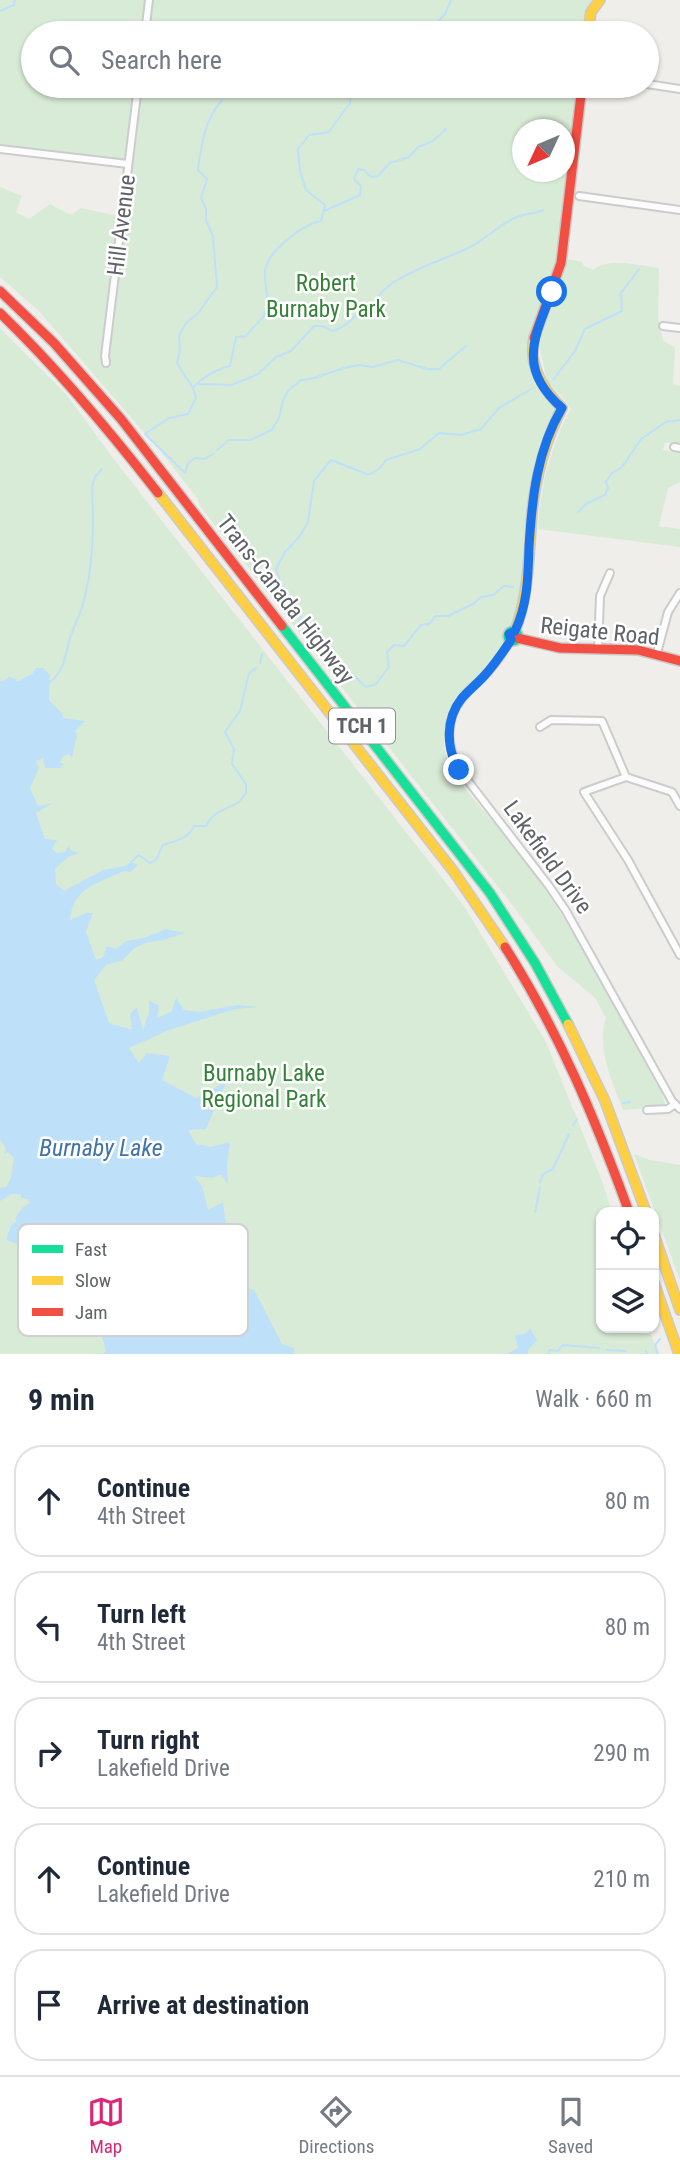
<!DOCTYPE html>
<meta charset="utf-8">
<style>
:root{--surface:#fff;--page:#f6f6f7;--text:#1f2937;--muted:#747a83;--line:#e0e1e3;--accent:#db2777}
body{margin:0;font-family:"Roboto Condensed",sans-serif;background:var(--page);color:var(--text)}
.controls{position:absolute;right:21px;bottom:21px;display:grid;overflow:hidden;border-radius:14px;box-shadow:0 2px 5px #0004}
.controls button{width:63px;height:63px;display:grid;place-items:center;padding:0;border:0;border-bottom:2px solid var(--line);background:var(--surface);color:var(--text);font:35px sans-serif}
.compass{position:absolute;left:512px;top:119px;width:63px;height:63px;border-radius:50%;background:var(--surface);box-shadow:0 2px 5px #0004;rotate:226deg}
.stop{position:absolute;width:21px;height:21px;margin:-16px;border:5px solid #1a73e8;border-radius:50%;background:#fff}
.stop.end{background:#1a73e8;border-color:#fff;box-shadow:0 2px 7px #0008}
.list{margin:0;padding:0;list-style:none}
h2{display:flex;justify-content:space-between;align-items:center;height:91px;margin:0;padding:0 28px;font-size:30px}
h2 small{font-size:23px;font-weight:400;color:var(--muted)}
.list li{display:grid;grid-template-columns:46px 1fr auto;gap:21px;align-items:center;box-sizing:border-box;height:112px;margin:0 14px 14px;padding:0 14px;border:2px solid var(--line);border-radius:28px}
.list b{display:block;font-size:26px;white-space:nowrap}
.list p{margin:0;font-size:23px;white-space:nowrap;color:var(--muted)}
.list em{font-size:23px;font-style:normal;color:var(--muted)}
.icon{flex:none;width:38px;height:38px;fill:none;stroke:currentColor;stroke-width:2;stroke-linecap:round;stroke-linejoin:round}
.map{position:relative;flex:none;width:680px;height:1354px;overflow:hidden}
.search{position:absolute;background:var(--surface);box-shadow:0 2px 5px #0004;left:21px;right:21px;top:21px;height:77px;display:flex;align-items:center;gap:18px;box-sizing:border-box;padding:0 24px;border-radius:38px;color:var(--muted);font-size:26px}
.sheet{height:721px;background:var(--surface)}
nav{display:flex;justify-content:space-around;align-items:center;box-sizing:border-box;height:98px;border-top:2px solid var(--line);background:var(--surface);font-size:19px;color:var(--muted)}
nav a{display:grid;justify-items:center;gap:4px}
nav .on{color:var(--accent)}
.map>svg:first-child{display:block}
.green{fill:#d8ebd6;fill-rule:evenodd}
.water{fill:#bfe0f9}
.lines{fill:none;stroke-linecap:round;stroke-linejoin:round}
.stream{stroke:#bfe0f9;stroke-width:2}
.street-casing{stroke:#cbcccc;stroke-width:10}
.fast-casing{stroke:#cacacb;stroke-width:12}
.slow-casing{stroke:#cacacb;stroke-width:12}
.jam-casing{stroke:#cacacb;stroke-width:12}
.street{stroke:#fdfcfc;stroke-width:6}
.fast{stroke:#16e098;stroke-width:9}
.slow{stroke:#ffcf43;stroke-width:9}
.jam{stroke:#f24e42;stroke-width:9}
.route{stroke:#1a73e8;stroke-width:9}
.labels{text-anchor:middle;stroke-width:5;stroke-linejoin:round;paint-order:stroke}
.shield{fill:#fff;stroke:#8f9295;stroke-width:2}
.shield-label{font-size:21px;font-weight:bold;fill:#5f6368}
.street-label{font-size:23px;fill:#5f6368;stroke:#fff}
.park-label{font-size:23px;fill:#348238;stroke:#fff}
.water-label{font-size:24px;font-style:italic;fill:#4174aa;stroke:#fff}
.key{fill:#fff;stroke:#cfd0d2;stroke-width:2}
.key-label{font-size:19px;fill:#5f6368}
</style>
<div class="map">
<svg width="680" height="1354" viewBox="0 0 680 1354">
<rect width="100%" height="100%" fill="#efeeea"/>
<g class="green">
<path d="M0 0H147L142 33H33V86H136L125 160 118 162 0 144Z"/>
<path d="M152 0H595L585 33H148Z"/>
<path d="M141 86H578L559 252 529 348 556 409C546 429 538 448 534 470 524 523 535 585 508 632 504 638 504 645 500 652 475 687 446 697 444 744 443 769 486 813 502 832 568 910 611 1003 661 1091L666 1106 623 1110C612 1081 596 1048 606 1018L595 998 557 966 514 907 200 506 198 499 161 452 38 310 0 277V187L22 196 16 212 29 219 50 204 71 215 81 208 117 216 100 360 105 367ZM522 130H564V172H522Z"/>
<path d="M567 259 582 262 584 266 593 270C609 257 639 266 659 268L658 317 663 341 675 347 673 384 680 386V443H665L663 450 680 453V482L668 488 659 526 680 529V547L538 529C540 486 551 446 571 408L547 380 539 345 545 321 557 297Z"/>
<path d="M0 328 66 394 119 466 464 906 546 1042 602 1181 612 1212H601V1328H649L658 1354H0Z"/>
<path d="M634 1154 650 1160 680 1165V1280Z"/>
</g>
<g class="water">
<path d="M36 668H43L50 675 49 700 62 713 63 718 85 721 75 731 77 735 72 758 69 754 63 756 60 762 64 764 60 768H45L43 758 36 761 39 768 30 788 38 806 53 803 36 813 45 839 57 840 52 849 57 853 65 852 69 845 70 850 79 853 68 857 55 869 56 884 64 891 103 870 125 866 131 862 138 865 130 872 124 871C97 884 73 887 70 920L86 913H93L86 932 96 960 103 957 107 946 116 949 126 941 144 938 166 929 185 933 164 940 148 942 134 948 123 960 106 965 94 980 109 1023 132 1030 130 1014 137 1007 143 1030 149 1012V1000L159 1006 157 1018 171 1012 176 998 184 1010 200 1012 237 1005 258 1007 235 1009 169 1030 129 1048 139 1063 147 1053 170 1056 162 1080 196 1098 226 1082 206 1129 188 1130 196 1144 211 1147 230 1142 227 1165 228 1185 221 1174 213 1178 194 1176 202 1186 208 1210 223 1202 227 1234 240 1248 234 1284 254 1290 282 1344 294 1348V1354H103L106 1351C103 1341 103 1332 92 1329L98 1327 88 1315V1310C81 1306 75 1306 68 1310L60 1301 56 1299 52 1292 47 1290 43 1293 39 1291 36 1292 29 1286 30 1283 26 1285 29 1280 28 1271 35 1264 41 1263 44 1259 42 1254 45 1249 38 1242 17 1244 6 1240 11 1225 17 1222 15 1218 22 1208 30 1203 28 1199 21 1198V1194H12L0 1201V1188L6 1187 11 1178 14 1158 8 1152 4 1154 6 1149 0 1139V681H4L9 676 18 681 32 674Z"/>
<path d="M530 1329 537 1340 528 1350V1354H507L518 1348 515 1335 524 1334Z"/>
</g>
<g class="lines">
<g class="stream">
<path d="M0 11 14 5 15 0"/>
<path d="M426 33 445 14 451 0"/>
<path d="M324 211 360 195 361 186 354 179 358 169 364 170 371 177 378 176 390 163 409 157 418 147 433 141 446 129"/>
<path d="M553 380 575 351 585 329 622 311 621 293 639 269"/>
<path d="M197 384 232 385 258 374 276 357 291 351 314 326H322L333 331C349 326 354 316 366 305H372C387 274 443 262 472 246 487 238 501 223 517 217 526 213 535 214 543 210"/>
<path d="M193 388 177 363 180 351 179 335 186 323 198 313 217 287 213 236 206 220V209L201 198 207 179 198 170C201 145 205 119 222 100"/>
<path d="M217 450 229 440H250L272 430 279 418 283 400 288 391 301 380 311 379 344 368 358 365 373 367 398 360 427 369H439L466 346"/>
<path d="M213 454 205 459 195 458 188 463 185 473 145 434 169 418 188 414 196 398 193 388C201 378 217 369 230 366L236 337 246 336C251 329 260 322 264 315 271 301 264 285 265 271 267 251 304 224 321 221L325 205 306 190 300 171 298 149 309 135 329 132 350 103V86"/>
<path d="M578 512 587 503 605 495 608 488 606 482 612 473 622 467 641 439 666 422 680 420"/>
<path d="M513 587 504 586 493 595 481 597 473 604 448 616H436L429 624 421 625 404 646 394 645 387 652 389 667 376 684 366 687 331 655 310 625 304 623 297 625 301 617C289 603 281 587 276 569L285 552 300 536 308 522 314 481 331 460 369 475 380 468 386 460 420 449 439 433 461 435 481 429 499 408 533 388"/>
<path d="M260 663 262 654"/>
<path d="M49 683C64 672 65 657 69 641 73 627 81 614 84 600 93 566 94 523 92 487L95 477 102 469"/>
<path d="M131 862 139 855 150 863 156 860 163 845C175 840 188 840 194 826H206C211 812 228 809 239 802 239 802 246 793 246 793V784L232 764 234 749 225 732 240 711 249 673 256 668"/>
<path d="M623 1103 630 1102"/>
<path d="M573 1125 577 1119"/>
<path d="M540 1182 543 1174 553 1169 569 1134"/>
<path d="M535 1212 540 1188"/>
<path d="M607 1350 626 1351"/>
<path d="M646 1351 647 1354"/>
<path d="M548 1354 550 1350 558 1351 563 1345 599 1348"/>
<path d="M658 1354 655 1345 660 1339"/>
</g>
<g class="street-casing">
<g id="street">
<path d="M145 33 149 0"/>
<path d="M647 84 680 89"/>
<path d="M0 149 128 164"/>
<path d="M579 196 680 210"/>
<path d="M663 326 680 328"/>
<path d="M106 363 105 356 138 86"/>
<path d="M674 447 680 448"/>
<path d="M511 640C503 653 495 665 484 676 477 684 467 691 461 700 444 722 447 751 462 773L549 886 566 911 672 1101 680 1109"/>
<path d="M598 649 600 596 610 573"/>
<path d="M657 653 668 612 680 593"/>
<path d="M540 727 551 720 602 721 626 777"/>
<path d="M680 806 672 792 626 777 584 792 628 860 680 955"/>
<path d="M647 1110 668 1109 675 1104"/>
</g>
</g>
<g class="fast-casing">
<g id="fast">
<path d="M282 626 490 893 535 963 568 1024"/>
<circle cx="513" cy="636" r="5"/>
</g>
</g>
<g class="slow-casing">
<g id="slow">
<path d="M588 33 591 12 600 0"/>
<path d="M158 493 454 872 505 947"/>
<path d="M515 631C529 593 529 553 532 512 536 475 545 441 562 408 544 390 528 366 534 338"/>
<path d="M568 1024 605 1101 646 1212"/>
<path d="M654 1235 680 1310"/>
<path d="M654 1283 679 1354"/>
</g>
</g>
<g class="jam-casing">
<g id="jam">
<path d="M0 291 54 343 121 419 282 626"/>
<path d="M0 313C58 369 109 430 158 493"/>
<path d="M534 338 561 263 582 86"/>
<path d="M517 638 560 648 638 650 680 661"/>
<path d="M505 947C559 1032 595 1118 629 1212"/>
</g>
</g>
<use href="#street" class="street"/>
<use href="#fast" class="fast"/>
<use href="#slow" class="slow"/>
<use href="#jam" class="jam"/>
</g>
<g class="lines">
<path class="route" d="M459 770C446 748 445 719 462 698 469 690 478 683 485 675 495 664 503 652 511 640L509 634 515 631C528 603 528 577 529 547 532 498 537 450 562 408 517 369 534 338 552 292"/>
</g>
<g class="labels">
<rect class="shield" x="329" y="708.5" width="66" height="35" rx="5"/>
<g class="shield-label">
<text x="362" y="733">TCH 1</text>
</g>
<g class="street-label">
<text transform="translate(121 225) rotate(-83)" y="8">Hill Avenue</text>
<text transform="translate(286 599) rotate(52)" y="8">Trans-Canada Highway</text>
<text transform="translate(600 631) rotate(6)" y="8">Reigate Road</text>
<text transform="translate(548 857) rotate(54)" y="8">Lakefield Drive</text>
</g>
<g class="park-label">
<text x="326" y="291">Robert<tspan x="326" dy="26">Burnaby Park</tspan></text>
<text x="264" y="1081">Burnaby Lake<tspan x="264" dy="26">Regional Park</tspan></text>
</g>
<g class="water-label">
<text x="101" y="1156">Burnaby Lake</text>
</g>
</g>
<rect x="18" y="1224" width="230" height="112" rx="10" class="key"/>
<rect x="32" y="1245" width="31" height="8" fill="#16e098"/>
<rect x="32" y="1276" width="31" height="9" fill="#ffcf43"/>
<rect x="32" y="1308" width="31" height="8" fill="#f24e42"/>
<g class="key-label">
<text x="75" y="1256">Fast</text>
<text x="75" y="1287">Slow</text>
<text x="75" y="1319">Jam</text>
</g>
</svg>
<div class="controls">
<button><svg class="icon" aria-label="locate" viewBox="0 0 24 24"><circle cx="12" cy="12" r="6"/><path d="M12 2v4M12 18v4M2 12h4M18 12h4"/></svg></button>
<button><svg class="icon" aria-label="layers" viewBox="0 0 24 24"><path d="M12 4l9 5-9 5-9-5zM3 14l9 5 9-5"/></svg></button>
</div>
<svg class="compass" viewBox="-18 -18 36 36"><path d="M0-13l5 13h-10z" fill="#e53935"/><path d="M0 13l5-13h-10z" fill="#747a83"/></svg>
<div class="stop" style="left:552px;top:292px"></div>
<div class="stop end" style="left:459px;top:770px"></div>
<div class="search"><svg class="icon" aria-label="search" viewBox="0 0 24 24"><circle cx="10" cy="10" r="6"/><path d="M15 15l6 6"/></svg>Search here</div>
</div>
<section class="sheet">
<h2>9 min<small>Walk · 660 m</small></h2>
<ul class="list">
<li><svg class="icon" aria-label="ahead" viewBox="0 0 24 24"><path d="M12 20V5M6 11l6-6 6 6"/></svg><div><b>Continue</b><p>4th Street</p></div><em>80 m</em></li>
<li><svg class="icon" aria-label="left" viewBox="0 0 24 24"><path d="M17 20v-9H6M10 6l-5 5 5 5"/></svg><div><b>Turn left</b><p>4th Street</p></div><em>80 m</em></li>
<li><svg class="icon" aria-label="right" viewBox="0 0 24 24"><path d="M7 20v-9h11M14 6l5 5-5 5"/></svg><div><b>Turn right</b><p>Lakefield Drive</p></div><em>290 m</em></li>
<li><svg class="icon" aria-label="ahead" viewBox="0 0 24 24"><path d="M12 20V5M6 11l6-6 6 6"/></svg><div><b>Continue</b><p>Lakefield Drive</p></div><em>210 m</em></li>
<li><svg class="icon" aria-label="arrive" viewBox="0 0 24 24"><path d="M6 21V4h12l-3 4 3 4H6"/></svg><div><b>Arrive at destination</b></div></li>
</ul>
</section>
<nav>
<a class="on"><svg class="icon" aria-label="map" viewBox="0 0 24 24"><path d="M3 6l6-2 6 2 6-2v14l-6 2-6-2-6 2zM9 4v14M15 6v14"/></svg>Map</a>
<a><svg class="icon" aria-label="directions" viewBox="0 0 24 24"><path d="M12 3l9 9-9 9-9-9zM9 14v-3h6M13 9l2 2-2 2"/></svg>Directions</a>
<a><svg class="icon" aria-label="saved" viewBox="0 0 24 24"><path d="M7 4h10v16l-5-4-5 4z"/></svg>Saved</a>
</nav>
